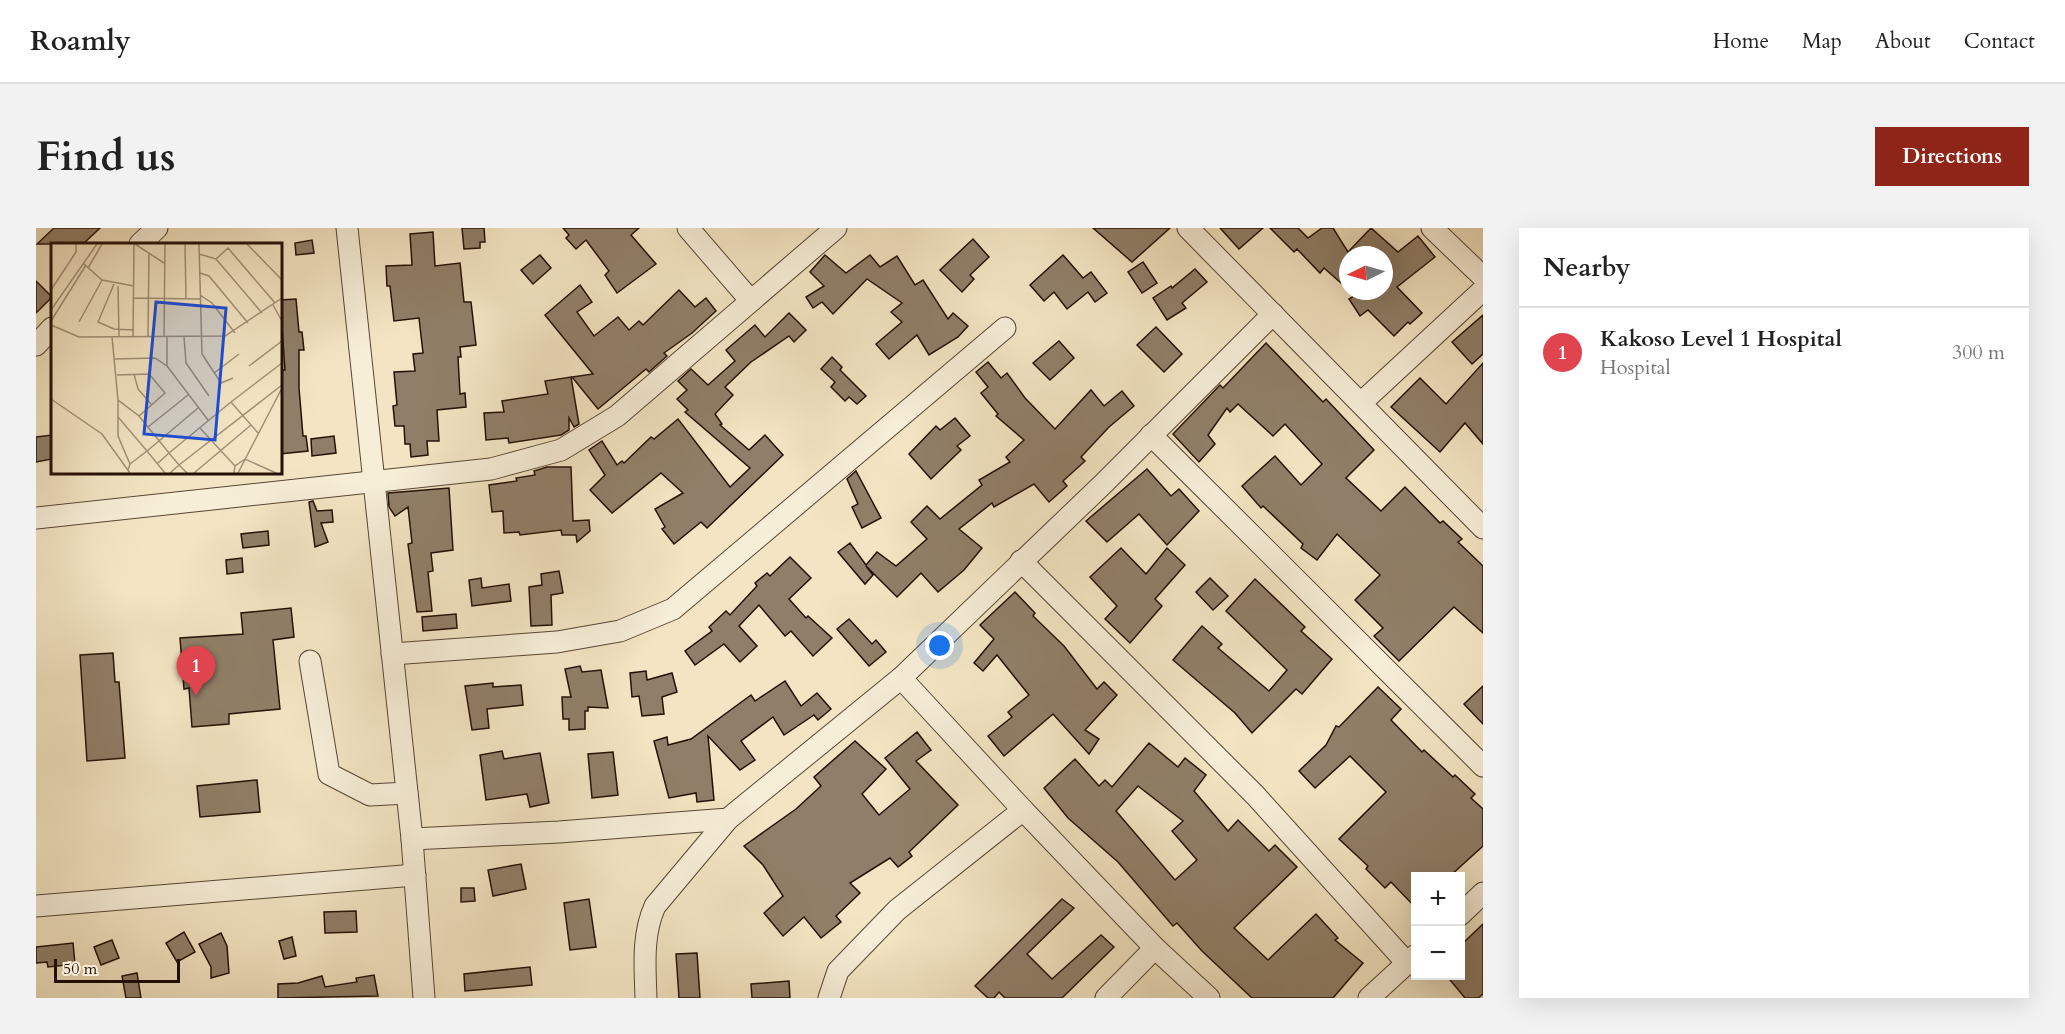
<!DOCTYPE html>
<meta charset="utf-8">
<style>
:root{--surface:#fff;--page:#f2f2f2;--text:#222;--muted:#767676;--line:#e0e0e0;--accent:#8f2418}
body{margin:0;font-family:Cardo,serif;background:var(--page);color:var(--text)}
.controls{position:absolute;right:18px;bottom:18px;display:grid;overflow:hidden;border-radius:0px;box-shadow:0 6px 24px #0002}
.controls button{width:54px;height:54px;display:grid;place-items:center;padding:0;border:0;border-bottom:2px solid var(--line);background:var(--surface);color:var(--text);font:30px sans-serif}
.compass{position:absolute;left:1303px;top:18px;width:54px;height:54px;border-radius:50%;background:var(--surface);box-shadow:0 6px 24px #0002;rotate:265deg}
.scale{position:absolute;left:18px;bottom:15px;width:126px;box-sizing:border-box;padding-left:6px;border:3px solid #251006;border-top:0;font-size:16px;line-height:21px;white-space:nowrap;color:#251006;-webkit-text-stroke:4px #f7eed8;paint-order:stroke}
.you{position:absolute;left:904px;top:418px;width:21px;height:21px;margin:-15px;border:4px solid #fff;border-radius:50%;background:#1a73e8;box-shadow:0 0 0 9px #1a73e833}
.badge{display:grid;place-items:center;width:39px;height:39px;border-radius:50%;background:var(--accent);color:#fff;font-size:20px;font-weight:700}
.pin{position:absolute;translate:-50% -50px;filter:drop-shadow(0 2px 3px #0008)}
.pin::after{content:'';position:absolute;top:32px;width:21px;height:18px;background:inherit;clip-path:polygon(0 0,100% 0,50% 100%)}
.list{margin:0;padding:0;list-style:none}
h2{display:flex;justify-content:space-between;align-items:center;height:78px;margin:0;padding:0 24px;font-size:26px}
h2 small{font-size:20px;font-weight:400;color:var(--muted)}
.list li{display:grid;grid-template-columns:39px 1fr auto;gap:18px;align-items:center;box-sizing:border-box;height:90px;padding:0 24px;border-top:2px solid var(--line)}
.list b{display:block;font-size:22px;white-space:nowrap}
.list p{margin:0;font-size:20px;white-space:nowrap;color:var(--muted)}
.list em{font-size:20px;font-style:normal;color:var(--muted)}
.map{position:relative;flex:none;width:1447px;height:770px;overflow:hidden;border-radius:0px}
header{display:flex;align-items:center;gap:36px;box-sizing:border-box;height:84px;padding:0 30px;background:var(--surface);border-bottom:2px solid var(--line)}
header strong{font-size:28px}
nav{display:flex;gap:33px;margin-inline-start:auto;font-size:21px}
.intro{display:flex;align-items:center;justify-content:space-between;box-sizing:border-box;height:144px;padding:0 36px}
h1{margin:0;font-size:42px}
.button{padding:15px 27px;border-radius:0px;background:var(--accent);color:#fff;font-size:21px;font-weight:700}
main{display:flex;gap:36px;padding:0 36px}
aside{flex:1;background:var(--surface);border-radius:0px;box-shadow:0 6px 24px #0002}
.map>svg:first-child{display:block}
.building{fill:#907f68;stroke:#251006;stroke-width:1.5;fill-rule:evenodd}
.lines{fill:none;stroke-linecap:round;stroke-linejoin:round}
.minor-casing{stroke:#584535;stroke-width:23}
.minor{stroke:#f7eed8;stroke-width:21}
.inset-road{fill:none;stroke:#a19077;stroke-width:1.5}
.view{fill:#1d4ed8;fill-opacity:0.15;stroke:#1d4ed8;stroke-width:3}
.inset-edge{fill:none;stroke:#251006;stroke-width:3}
</style>
<header>
<strong>Roamly</strong>
<nav><a>Home</a><a>Map</a><a>About</a><a>Contact</a></nav>
</header>
<div class="intro"><h1>Find us</h1><a class="button">Directions</a></div>
<main>
<div class="map">
<svg width="1447" height="770" viewBox="0 0 1447 770">
<rect width="100%" height="100%" fill="#f3e5c3"/>
<filter id="stains"><feTurbulence type="fractalNoise" baseFrequency=".00333" numOctaves="4"/><feColorMatrix values="0 0 0 0 .2 0 0 0 0 .09 0 0 0 0 .02 0 0 0 .5 -.17"/></filter>
<radialGradient id="worn" r=".72"><stop offset=".6" stop-color="#630" stop-opacity="0"/><stop offset="1" stop-color="#630" stop-opacity=".3"/></radialGradient>
<g class="building">
<path d="M18 0H64L47 16H1Z"/>
<path d="M426 0H448L449 14H444V20L428 21Z"/>
<path d="M527 0H603L595 7 620 36 581 65 569 47 573 43 550 12 540 21 530 10 533 7Z"/>
<path d="M1057 0H1134L1096 34Z"/>
<path d="M1184 0H1227L1203 21Z"/>
<path d="M1234 0H1262L1272 10 1286 0H1297L1312 24 1335 0 1362 24 1382 8 1399 29 1361 59 1386 85 1374 96 1372 94 1358 108 1332 82 1324 88 1313 71 1326 63H1348V27H1312V61L1288 40 1284 45 1261 21 1258 24Z"/>
<path d="M397 4 399 38 424 35 428 74H435L440 117 424 119 425 129H422L424 166 429 165 430 179 401 182 403 213H391L392 227 375 229 374 216H369L368 198H359L357 178 361 177 358 144 379 143 377 126 387 125 383 90 358 93 354 58H351L350 38 376 37 374 6Z"/>
<path d="M937 11 953 29 934 47 938 51 926 64 904 42Z"/>
<path d="M276 12 278 25 260 27 259 15Z"/>
<path d="M504 27 515 40 497 56 485 42Z"/>
<path d="M789 27 810 45 834 27 844 39 861 28 879 57 887 52 912 91 917 85 932 98 922 109 893 127 881 107 853 131 840 116 866 94 855 84 866 75 831 51 797 86 786 74 777 80 770 69 788 58 774 44Z"/>
<path d="M1027 27 1047 50 1055 44 1071 65 1059 74 1052 64 1031 81 1018 64 1008 73 994 57Z"/>
<path d="M1107 34 1121 55 1106 65 1092 44Z"/>
<path d="M1159 41 1171 54 1146 75 1150 80 1131 92 1117 70 1135 58 1136 60Z"/>
<path d="M0 53 16 69 0 85Z"/>
<path d="M544 57 556 74 541 84 558 108 582 89 593 102 603 93 607 97 643 62 659 79 670 70 680 83 656 105 628 125 631 128 613 144 610 141 562 181 536 149 557 146 509 87Z"/>
<path d="M260 71 263 104H266L268 122H263V160L267 208H270L272 223 244 226V149L246 142H249L244 72Z"/>
<path d="M753 85 770 102 758 114 753 108 715 134 689 159 697 167 679 186 686 196 684 197 713 222 729 207 747 227 671 300 665 294 638 316 626 301 629 299 619 281 647 265 625 245 576 285 554 262 569 247 553 222 566 213 581 237 586 233 588 235 615 209 618 211 642 191 694 259 714 240 649 184 652 182 641 171 651 162 642 153 655 141 672 157 699 133 690 122 719 97 729 109Z"/>
<path d="M1447 87V126L1436 136 1416 114Z"/>
<path d="M1120 99 1146 126 1128 144 1101 117Z"/>
<path d="M1023 113 1038 130 1014 152 997 135Z"/>
<path d="M1230 115 1287 174 1290 171 1338 222 1310 250 1345 283 1369 259 1404 295 1407 293 1426 311 1422 314 1447 338V405L1418 379 1363 433 1338 408 1347 400 1319 372 1344 347 1301 306 1281 332 1265 320 1267 316 1227 278 1225 280 1206 258 1239 228 1265 257 1286 236 1249 196 1237 208 1202 176 1194 184 1191 180 1172 207 1179 216 1163 234 1137 206 1184 157 1187 160Z"/>
<path d="M796 129 806 139 804 142 830 168 821 176 813 169 809 173 795 159 799 154 785 141Z"/>
<path d="M952 134 965 150 971 145 989 170 1019 201 1055 162 1068 178 1086 163 1098 178 1073 199 1045 229 1049 233 1027 253 1031 258 1013 274 998 256 958 279 956 275 923 301 946 320 928 342 902 364 885 345 861 369 830 338 837 347 829 356 802 324 814 315 830 337 841 324 860 338 891 311 875 294 891 278 904 291 946 257 943 252 974 234 970 229 988 212 960 188 962 186 945 165 952 159 940 144Z"/>
<path d="M1447 135V216L1429 195 1404 224 1355 179 1384 150 1410 176Z"/>
<path d="M535 149 543 196 538 199 533 190V202L525 207 473 215 472 210 450 212 448 185 468 184 466 173 512 166 509 153Z"/>
<path d="M919 190 934 208 921 218 925 222 895 251 873 226 900 198 904 202Z"/>
<path d="M16 207V231L0 234V209Z"/>
<path d="M298 208 300 225 276 228 275 211Z"/>
<path d="M511 239H535L537 293 553 292 554 303 541 314 540 307H526L525 302 484 307 483 304 468 305 467 283 456 284 453 257 481 253 480 250 499 247 498 243Z"/>
<path d="M1111 241 1135 268 1143 261 1163 283 1131 317 1103 286 1071 314 1050 293Z"/>
<path d="M820 243 845 290 826 300 816 279 822 276 811 251Z"/>
<path d="M413 260 417 322 395 325 397 343 392 344 396 383 381 384 372 316 376 315 372 279 359 288 353 279 352 265Z"/>
<path d="M277 273 281 283 296 282 297 294 285 295 292 314 279 319 273 274Z"/>
<path d="M232 303 233 317 207 320 205 306Z"/>
<path d="M1085 320 1110 346 1131 320 1149 337 1119 371 1126 378 1094 415 1069 391 1081 378 1054 349Z"/>
<path d="M754 329 775 350 753 371 770 390 772 388 796 410 777 428 755 403 749 408 723 377 703 398 721 418 704 434 688 416 659 437 649 423 676 403 673 399 690 383 694 387 721 358 719 355 731 345 734 348Z"/>
<path d="M206 330 207 344 191 346 190 332Z"/>
<path d="M523 343 527 365 515 367 516 397 495 398 493 359 506 357 505 346Z"/>
<path d="M445 350 446 360 473 356 475 373 436 378 433 352Z"/>
<path d="M1174 350 1192 368 1177 382 1160 364Z"/>
<path d="M1219 351 1269 399 1265 403 1296 431 1266 466 1260 461 1216 505 1199 485 1137 432 1166 398 1186 416 1182 420 1233 463 1251 442 1190 383Z"/>
<path d="M979 364 999 385 997 388 1028 418 1061 461 1068 454 1081 467 1049 502 1063 511 1053 526 1017 486 968 528 952 508 976 489 972 484 993 467 961 427 947 443 938 435 958 411 944 397Z"/>
<path d="M255 380 258 409 237 412 244 481 193 486V496L156 499 153 460 148 461 144 410 207 406 205 385Z"/>
<path d="M420 386 421 400 387 403 386 389Z"/>
<path d="M813 391 836 416 840 412 850 424 833 438 801 401Z"/>
<path d="M77 425 79 454H83L89 530 51 533 44 427Z"/>
<path d="M544 438 546 444 565 442 572 480 552 479V483H549V501L533 502V491H527L526 469H535L529 441Z"/>
<path d="M610 443 611 452 636 445 641 464 626 469 628 486 606 488 603 468 596 469 594 445Z"/>
<path d="M749 453 765 478 781 465 795 481 782 492 778 487 748 507 737 489 705 513 719 532 704 542 672 508 678 572 661 574 660 565 633 570 618 513 631 509 632 517 655 511 715 467 719 473Z"/>
<path d="M457 455V459L485 457 487 477 451 481 453 500 436 502 429 458Z"/>
<path d="M1447 458V496L1428 476Z"/>
<path d="M1342 459 1365 481 1355 492 1386 524 1388 522 1417 549 1419 547 1439 566 1435 570 1447 581V618L1414 648H1380V680L1355 654 1349 660 1330 641 1332 638 1303 611 1350 564 1314 528 1279 560 1263 543 1290 517 1300 498 1303 499Z"/>
<path d="M881 504 895 522 880 533 922 577 873 624 876 628 862 639 854 630 814 655 824 665 800 688 805 694 785 710 768 689 747 708 728 685 747 668 727 637 708 618 760 581 785 558 778 549 819 513 850 541 826 566 843 587 874 561 849 530Z"/>
<path d="M1113 515 1142 539 1149 530 1170 547 1158 563 1192 603 1202 592 1233 623 1239 617 1261 639 1198 700 1232 732 1280 686 1302 710 1299 712 1327 735 1297 770H1216L1166 723 1141 695 1137 698 1082 634 1032 590 1008 560 1039 531 1063 558 1069 552 1076 559ZM1102 558 1147 593 1136 603 1161 632 1139 652 1080 583Z"/>
<path d="M466 523 468 531 504 525 513 575 494 579 491 566 450 572 444 527Z"/>
<path d="M577 524 582 567 556 570 552 526Z"/>
<path d="M221 552 224 584 164 589 161 558Z"/>
<path d="M485 636 490 661 457 668 452 642Z"/>
<path d="M425 660H438L439 673 425 674Z"/>
<path d="M553 671 560 719 534 722 528 675Z"/>
<path d="M1026 671 1038 680 991 726 1016 751 1065 707 1078 719 1026 770H969L963 764 958 770H952L939 758Z"/>
<path d="M320 683 321 704 289 705 288 684Z"/>
<path d="M1447 696V766L1442 770H1429L1410 747H1425V717Z"/>
<path d="M148 704 159 724 141 734 130 715Z"/>
<path d="M185 705 191 718 193 745 175 750V739L163 716Z"/>
<path d="M256 709 260 728 248 731 243 713Z"/>
<path d="M76 712 83 730 65 737 58 719Z"/>
<path d="M37 715 39 736 12 739 11 734 0 735V719Z"/>
<path d="M661 725 664 770H643L640 726Z"/>
<path d="M494 739 496 757 429 763 428 746Z"/>
<path d="M101 745 105 770H90L86 748Z"/>
<path d="M338 747 342 768 242 770V756L262 755 286 748 289 759 321 754 320 750Z"/>
<path d="M753 753 754 770H716L715 756Z"/>
</g>
<g class="lines">
<g class="minor-casing">
<g id="minor">
<path d="M311 0 376 611 388 770"/>
<path d="M652 0 715 73"/>
<path d="M1152 0 1447 300"/>
<path d="M1396 0 1447 49"/>
<path d="M104 16 121 0"/>
<path d="M0 117 16 100"/>
<path d="M1325 175 1447 62"/>
<path d="M1115 207 1447 538"/>
<path d="M0 290 455 241 525 222 581 188 800 0"/>
<path d="M985 333 1219 567 1371 735"/>
<path d="M356 426 521 414 584 403 637 381 969 100"/>
<path d="M274 433 293 546 334 567 371 565"/>
<path d="M865 450 987 582"/>
<path d="M376 611 523 604 692 591 865 450 1067 256 1237 86"/>
<path d="M0 678 379 647"/>
<path d="M1424 687 1447 665"/>
<path d="M610 770C609 738 606 707 619 678L692 591"/>
<path d="M793 770 802 743 861 682 987 582 1119 720 1173 770"/>
<path d="M1070 770 1119 720"/>
<path d="M1333 770 1380 727"/>
</g>
</g>
<use href="#minor" class="minor"/>
</g>
<g transform="translate(15 15)">
<rect width="231" height="231" fill="#f3e5c3"/>
<path class="inset-road" d="M84 1 113 20M134 1 135 56M148 1 151 111 170 140 182 135M196 1 231 37M148 11 165 16 177 5 224 60M165 16 211 70M33 21 51 37 83 43M37 25 51 1M149 30 158 33 197 80M63 41 47 79 63 86 83 87M67 43 68 94M0 47 25 9V1M149 52 161 60 184 90M83 55 149 56M222 62 231 78M0 67 46 1M0 78 35 22M28 79 51 37M0 82 28 94 174 93 231 55M61 94 67 157 88 173 118 210 180 159 207 190M82 94 83 1M97 94 98 11M113 94 114 1M116 94V123L157 177M133 94 135 120 158 153M64 116 104 115 116 123M198 123 231 98M163 130 188 111M83 131 87 146 100 161M66 132 98 131 114 150 88 173M0 156 51 191 79 230M67 157V174L96 208 147 165M180 159 231 120M67 174V193L79 221 77 227M97 184 137 152M149 185 184 223M79 221 96 208 114 230M106 221 118 210 128 222 119 230M136 230 128 222 231 142M143 230 200 182M183 230 184 223 194 216 225 230M187 230 231 145"/>
<path class="view" d="M105 59 175 65 164 197 93 191Z"/>
<rect width="231" height="231" class="inset-edge"/>
</g>
<rect width="100%" height="100%" filter="url(#stains)"/>
<rect width="100%" height="100%" fill="url(#worn)"/>
</svg>
<div class="controls">
<button>+</button>
<button>−</button>
</div>
<svg class="compass" viewBox="-18 -18 36 36"><path d="M0-13l5 13h-10z" fill="#e53935"/><path d="M0 13l5-13h-10z" fill="#767676"/></svg>
<div class="scale">50 m</div>
<div class="you"></div>
<div class="pin badge" style="left:160px;top:468px;background:#e0444e">1</div>
</div>
<aside>
<h2>Nearby<small></small></h2>
<ul class="list">
<li><span class="badge" style="background:#e0444e">1</span><div><b>Kakoso Level 1 Hospital</b><p>Hospital</p></div><em>300 m</em></li>
</ul>
</aside>
</main>
